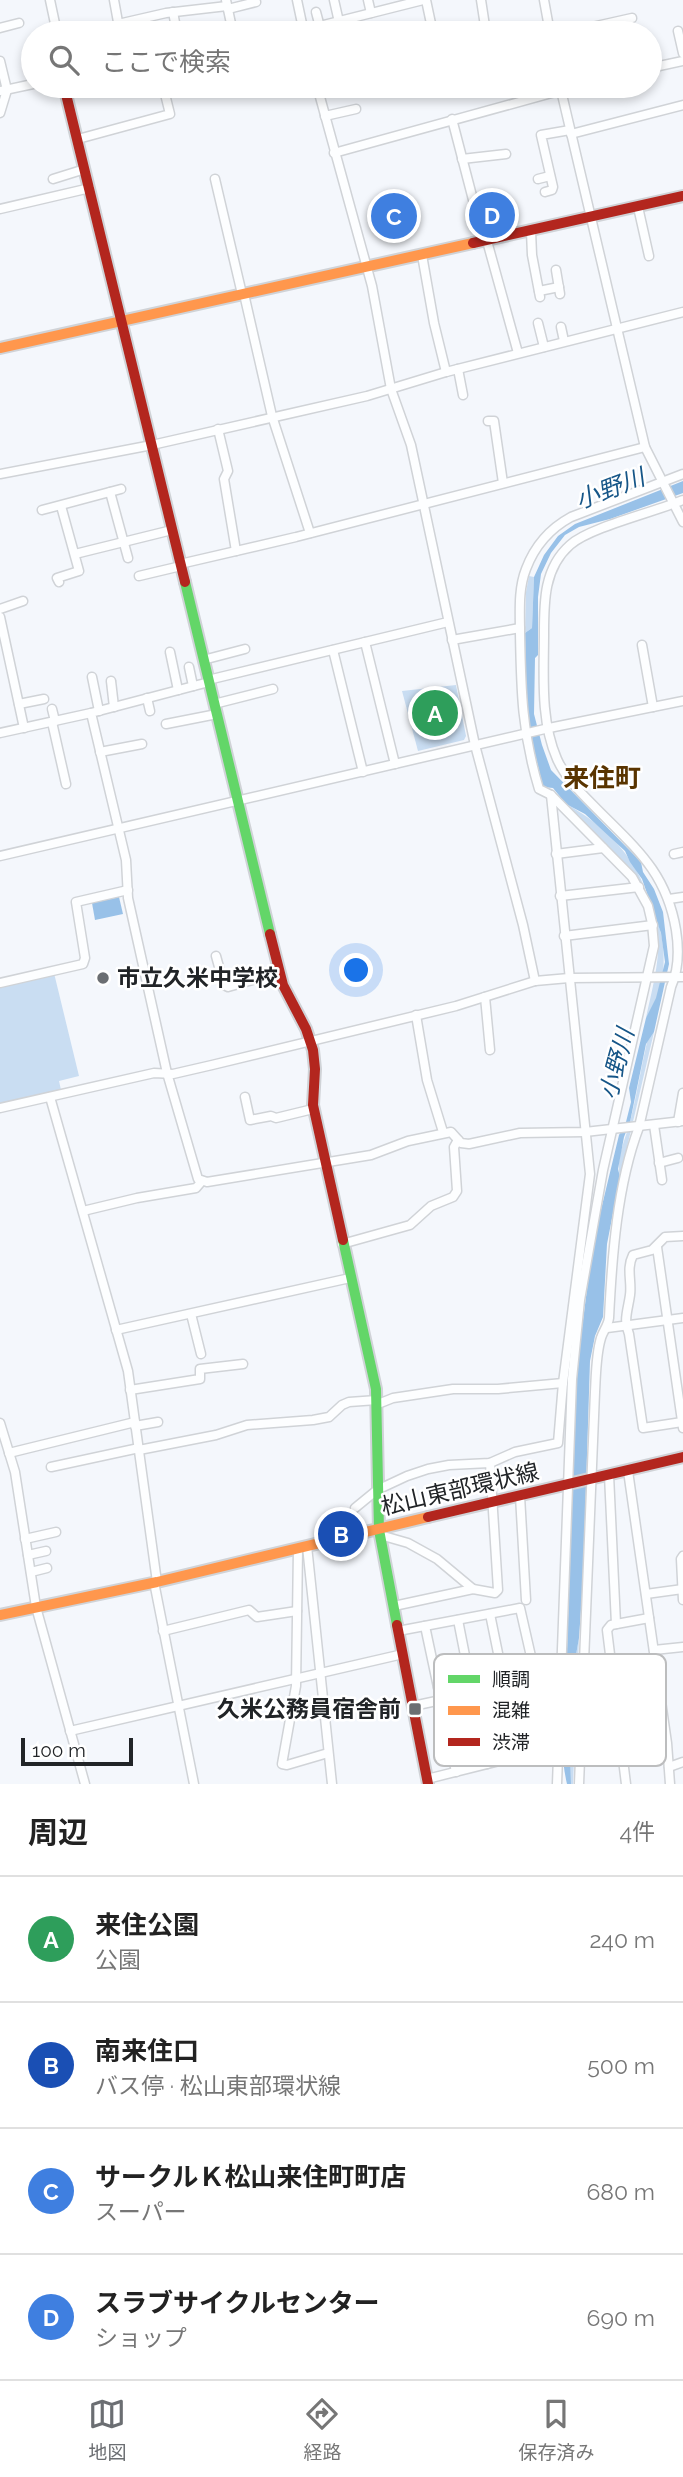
<!DOCTYPE html>
<html lang="ja">
<meta charset="utf-8">
<style>
:root{--surface:#fff;--page:#f6f6f6;--text:#222;--muted:#767676;--line:#e0e0e0;--accent:#6b6e72}
body{margin:0;font-family:Raleway,"Noto Sans JP",sans-serif;background:var(--page);color:var(--text)}
.scale{position:absolute;left:21px;bottom:18px;width:112px;box-sizing:border-box;padding-left:7px;border:4px solid #212427;border-top:0;font-size:19px;line-height:24px;white-space:nowrap;color:#212427;-webkit-text-stroke:5px #fff;paint-order:stroke}
.you{position:absolute;left:357px;top:971px;width:24px;height:24px;margin:-18px;border:5px solid #fff;border-radius:50%;background:#1a73e8;box-shadow:0 0 0 10px #1a73e833}
.badge{display:grid;place-items:center;width:46px;height:46px;border-radius:50%;background:var(--accent);color:#fff;font-size:23px;font-weight:700}
.pin{position:absolute;translate:-50% -50%;border:4px solid #fff;box-shadow:0 2px 7px #0006}
.list{margin:0;padding:0;list-style:none}
h2{display:flex;justify-content:space-between;align-items:center;height:91px;margin:0;padding:0 28px;font-size:30px}
h2 small{font-size:23px;font-weight:400;color:var(--muted)}
.list li{display:grid;grid-template-columns:46px 1fr auto;gap:21px;align-items:center;box-sizing:border-box;height:126px;padding:0 28px;border-top:2px solid var(--line)}
.list b{display:block;font-size:26px;white-space:nowrap}
.list p{margin:0;font-size:23px;white-space:nowrap;color:var(--muted)}
.list em{font-size:23px;font-style:normal;color:var(--muted)}
.icon{flex:none;width:38px;height:38px;fill:none;stroke:currentColor;stroke-width:2;stroke-linecap:round;stroke-linejoin:round}
.map{position:relative;flex:none;width:683px;height:1784px;overflow:hidden}
.search{position:absolute;background:var(--surface);box-shadow:0 4px 10px #0003;left:21px;right:21px;top:21px;height:77px;display:flex;align-items:center;gap:18px;box-sizing:border-box;padding:0 24px;border-radius:38px;color:var(--muted);font-size:26px}
.sheet{height:595px;background:var(--surface)}
nav{display:flex;justify-content:space-around;align-items:center;box-sizing:border-box;height:98px;border-top:2px solid var(--line);background:var(--surface);font-size:19px;color:var(--muted)}
nav a{display:grid;justify-items:center;gap:4px}
nav .on{color:var(--accent)}
.map>svg:first-child{display:block}
.green{fill:#c9ddf2}
.water{fill:#98c1e8}
.lines{fill:none;stroke-linecap:round;stroke-linejoin:round}
.street-casing{stroke:#d0d3d7;stroke-width:11}
.fast-casing{stroke:#d0d3d7;stroke-width:14}
.slow-casing{stroke:#d0d3d7;stroke-width:14}
.jam-casing{stroke:#d0d3d7;stroke-width:14}
.street{stroke:#fdfeff;stroke-width:8}
.fast{stroke:#63d668;stroke-width:10}
.slow{stroke:#ff974d;stroke-width:10}
.jam{stroke:#b3261e;stroke-width:10}
.poi-dot{fill:#6b6e72;stroke:#fff;stroke-width:2.5}
.labels{text-anchor:middle;stroke-width:5;stroke-linejoin:round;paint-order:stroke}
.poi-label{font-size:23px;font-weight:bold;fill:#212427;stroke:#fff;text-anchor:start}
.street-label{font-size:23px;fill:#212427;stroke:#fff}
.water-label{font-size:24px;font-style:italic;fill:#165688;stroke:#fff}
.quarter-label{font-size:26px;font-weight:bold;fill:#593400;stroke:#fff}
.key{fill:#fff;stroke:#bcbdbe;stroke-width:2}
.key-label{font-size:19px;fill:#212427}
</style>
<div class="map">
<svg width="683" height="1784" viewBox="0 0 683 1784">
<rect width="100%" height="100%" fill="#f4f7fc"/>
<g class="green">
<path d="M529 576 534 577 532 628 525 633 526 592Z"/>
<path d="M456 685 466 736 464 740 418 751 402 691Z"/>
<path d="M566 804C600 822 634 854 646 892L630 868Z"/>
<path d="M656 918C668 944 667 997 646 1018 653 985 663 952 656 918Z"/>
<path d="M54 973 79 1076 59 1081 61 1090 0 1104V986Z"/>
<path d="M654 1032 620 1177C615 1157 627 1137 631 1118 637 1093 641 1068 647 1042Z"/>
<path d="M579 1638 573 1784H571L569 1717 573 1687 570 1675 574 1666Z"/>
</g>
<g class="water">
<path d="M683 481V493L610 519 579 527 565 535 551 553 541 574 538 597V655L535 658 534 714 542 745 551 770 641 862 643 872 654 889 663 912 669 964 654 1032 646 1044 630 1122 624 1137 618 1169 620 1177 607 1244 603 1317 595 1336 590 1361 583 1581 579 1638 574 1666 571 1675 573 1687 569 1717 571 1784H567C562 1763 561 1737 564 1715 566 1703 569 1694 566 1681L576 1374 593 1243 619 1135 626 1122 631 1102 629 1088 646 1018 656 998 665 962 661 933 642 879 630 862 625 851 585 814 566 804 553 788 543 787 527 721 525 633 532 628 534 577 544 555 558 536 575 524Z"/>
<path d="M119 897 123 914 95 920 92 903Z"/>
</g>
<g class="lines">
<g class="street-casing">
<g id="street">
<path d="M50 0 57 33"/>
<path d="M114 0 120 33"/>
<path d="M226 0 233 33"/>
<path d="M297 0 304 33"/>
<path d="M334 0 339 22"/>
<path d="M368 0 371 13"/>
<path d="M426 0 433 33"/>
<path d="M544 0 550 33"/>
<path d="M228 9 256 2"/>
<path d="M173 12 177 33"/>
<path d="M316 12 320 27"/>
<path d="M118 24 166 13 227 6"/>
<path d="M0 28 19 23"/>
<path d="M678 31 683 53"/>
<path d="M78 33H79"/>
<path d="M292 33 423 0"/>
<path d="M470 33V29L485 26 481 0"/>
<path d="M565 33 632 18"/>
<path d="M650 55 653 67"/>
<path d="M0 61 7 90 0 113"/>
<path d="M650 68 683 61"/>
<path d="M317 86 372 286 391 389 411 445 475 745 523 925 535 981"/>
<path d="M560 86 645 447 683 522"/>
<path d="M0 91 33 84"/>
<path d="M325 116 356 109"/>
<path d="M452 119 484 242"/>
<path d="M571 134 683 105"/>
<path d="M78 139 170 114 163 86"/>
<path d="M334 153 577 86"/>
<path d="M462 159 506 154"/>
<path d="M53 179 85 169"/>
<path d="M215 179 242 294"/>
<path d="M538 179 550 176"/>
<path d="M545 192 552 190 553 187 541 135 570 130"/>
<path d="M638 207 649 256"/>
<path d="M0 209 90 188"/>
<path d="M531 231 532 255 540 297"/>
<path d="M487 241 518 353"/>
<path d="M422 255 434 323 446 372"/>
<path d="M556 270 560 294"/>
<path d="M539 291 559 287"/>
<path d="M244 294 272 416 310 533"/>
<path d="M538 323 544 347"/>
<path d="M561 327 564 341"/>
<path d="M458 369 463 395"/>
<path d="M488 421H494L503 483"/>
<path d="M218 429 228 471 224 479 236 551"/>
<path d="M0 474 152 445 367 396 446 372 683 312"/>
<path d="M110 492 128 558"/>
<path d="M42 510 121 489"/>
<path d="M75 554 172 530"/>
<path d="M180 564 296 537 645 447"/>
<path d="M139 576 181 566"/>
<path d="M59 582 57 578 79 571 61 506"/>
<path d="M0 609 23 601"/>
<path d="M0 617 24 728"/>
<path d="M452 640 520 628"/>
<path d="M365 642 395 764"/>
<path d="M642 645 653 707"/>
<path d="M333 650 363 772"/>
<path d="M170 652 178 690"/>
<path d="M203 660 245 649"/>
<path d="M189 667 193 686"/>
<path d="M92 677 99 711"/>
<path d="M208 680 448 622"/>
<path d="M111 681 114 707"/>
<path d="M209 682 91 713 126 860 128 898 167 1073 198 1179 207 1182 371 1155 408 1141 451 1132 461 1143 469 1144 520 1133 585 1132 683 1121"/>
<path d="M147 698 150 711"/>
<path d="M19 704 44 699"/>
<path d="M214 704 273 689"/>
<path d="M52 709 55 721"/>
<path d="M52 722 66 784"/>
<path d="M166 724 217 714"/>
<path d="M0 733 91 713"/>
<path d="M100 752 142 744"/>
<path d="M556 854 603 848"/>
<path d="M674 854 683 852"/>
<path d="M0 856 549 728 683 701"/>
<path d="M560 896 639 887"/>
<path d="M669 899 683 897"/>
<path d="M564 936 653 925"/>
<path d="M216 956 224 985 228 987 280 972"/>
<path d="M0 983 83 964 85 958 76 902 128 890"/>
<path d="M485 997 490 1050"/>
<path d="M416 1015 427 1080 443 1132"/>
<path d="M50 1097 128 1371 157 1582"/>
<path d="M245 1097 250 1120 271 1116 276 1118 313 1109"/>
<path d="M0 1108 154 1073 173 1074 212 1065 456 1006 535 981 569 978 683 977"/>
<path d="M678 1122 683 1093"/>
<path d="M654 1125 662 1180"/>
<path d="M659 1163 678 1158"/>
<path d="M83 1211 137 1198 196 1188 202 1181"/>
<path d="M342 1244 410 1225 431 1206 453 1197 457 1191 454 1147 458 1140"/>
<path d="M657 1247 683 1428"/>
<path d="M191 1314 201 1354"/>
<path d="M607 1328 683 1318"/>
<path d="M116 1330 350 1278"/>
<path d="M130 1390 200 1379V1369L243 1364"/>
<path d="M378 1404 393 1398 453 1389H498L563 1383"/>
<path d="M682 1422 643 1428 629 1334C623 1320 628 1310 630 1295 632 1281 626 1269 633 1255L652 1250 665 1237 683 1236"/>
<path d="M0 1423 15 1472 36 1607 85 1784"/>
<path d="M135 1426 158 1422"/>
<path d="M139 1450 216 1435 247 1425 313 1420 329 1417 342 1405 349 1402 377 1400"/>
<path d="M9 1453 135 1422"/>
<path d="M51 1467 139 1448"/>
<path d="M628 1471 667 1743 670 1784"/>
<path d="M609 1475 616 1624"/>
<path d="M520 1496 526 1600"/>
<path d="M355 1508 377 1490 407 1476 428 1469 449 1465 490 1463 515 1452 558 1443 563 1383 590 1174 551 795"/>
<path d="M380 1535 408 1543 437 1559 473 1589"/>
<path d="M25 1539 56 1532"/>
<path d="M307 1546 332 1784"/>
<path d="M298 1549 296 1686 282 1764 287 1765 328 1753"/>
<path d="M28 1555 46 1551"/>
<path d="M683 1556 681 1559 683 1600"/>
<path d="M31 1572 47 1568"/>
<path d="M154 1582 194 1784"/>
<path d="M646 1594 683 1589"/>
<path d="M394 1606 473 1589 495 1593 498 1590 490 1463"/>
<path d="M490 1614 519 1756"/>
<path d="M458 1620 470 1681"/>
<path d="M425 1626 456 1772"/>
<path d="M163 1631 249 1610 257 1617 297 1611"/>
<path d="M398 1631 520 1608 550 1740 547 1749 427 1779"/>
<path d="M654 1650 683 1647"/>
<path d="M438 1687 502 1675"/>
<path d="M505 1688 537 1682"/>
<path d="M413 1706 441 1700"/>
<path d="M476 1707 487 1764"/>
<path d="M444 1713 508 1700"/>
<path d="M70 1731 403 1654"/>
<path d="M669 1767 683 1762"/>
<path d="M557 1784 572 1379 580 1300 603 1170 654 946 652 923 648 906 632 877 551 795 539 789C522 733 521 691 520 633 520 612 518 589 526 569 535 545 549 529 571 517L683 474"/>
<path d="M579 1784 595 1392C596 1374 596 1354 601 1338 603 1331 608 1326 609 1318 612 1257 617 1185 639 1127L671 987C679 969 679 949 676 930 666 870 633 846 593 805 579 791 565 777 557 759 540 720 544 675 544 633 544 601 544 568 570 545 590 527 655 512 683 500"/>
<path d="M626 1784 607 1630 611 1625 649 1618"/>
</g>
</g>
<g class="fast-casing">
<g id="fast">
<path d="M185 582 270 934"/>
<path d="M343 1240 376 1389 379 1530 397 1625"/>
</g>
</g>
<g class="slow-casing">
<g id="slow">
<path d="M0 348 473 243"/>
<path d="M0 1615 157 1582 428 1517"/>
</g>
</g>
<g class="jam-casing">
<g id="jam">
<path d="M64 86 185 582"/>
<path d="M473 243 683 196"/>
<path d="M270 934 283 985 306 1029 313 1050 315 1069 313 1105 343 1240"/>
<path d="M428 1517 683 1457"/>
<path d="M397 1625 428 1784"/>
</g>
</g>
<use href="#street" class="street"/>
<use href="#fast" class="fast"/>
<use href="#slow" class="slow"/>
<use href="#jam" class="jam"/>
</g>
<g class="poi-dot">
<circle cx="103" cy="978" r="7"/>
<rect x="408" y="1702" width="14" height="14" rx="3.5"/>
</g>
<g class="labels">
<g class="poi-label">
<text x="117" y="986">市立久米中学校</text>
<text x="401" y="1717" text-anchor="end">久米公務員宿舎前</text>
</g>
<g class="street-label">
<text transform="translate(460 1489) rotate(-13)" y="8">松山東部環状線</text>
</g>
<g class="water-label">
<text transform="translate(610 489) rotate(-21)" y="8">小野川</text>
<text transform="translate(617 1064) rotate(-75)" y="8">小野川</text>
</g>
<g class="quarter-label">
<text x="602" y="787">来住町</text>
</g>
</g>
<rect x="434" y="1654" width="232" height="112" rx="10" class="key"/>
<rect x="448" y="1675" width="32" height="8" fill="#63d668"/>
<rect x="448" y="1706" width="32" height="9" fill="#ff974d"/>
<rect x="448" y="1738" width="32" height="8" fill="#b3261e"/>
<g class="key-label">
<text x="492" y="1686">順調</text>
<text x="492" y="1717">混雑</text>
<text x="492" y="1749">渋滞</text>
</g>
</svg>
<div class="scale">100 m</div>
<div class="you"></div>
<div class="pin badge" style="left:435px;top:713px;background:#2e9e5b">A</div>
<div class="pin badge" style="left:341px;top:1534px;background:#1a4fb4">B</div>
<div class="pin badge" style="left:394px;top:216px;background:#3f7fe0">C</div>
<div class="pin badge" style="left:492px;top:215px;background:#3f7fe0">D</div>
<div class="search"><svg class="icon" aria-label="search" viewBox="0 0 24 24"><circle cx="10" cy="10" r="6"/><path d="M15 15l6 6"/></svg>ここで検索</div>
</div>
<section class="sheet">
<h2>周辺<small>4件</small></h2>
<ul class="list">
<li><span class="badge" style="background:#2e9e5b">A</span><div><b>来住公園</b><p>公園</p></div><em>240 m</em></li>
<li><span class="badge" style="background:#1a4fb4">B</span><div><b>南来住口</b><p>バス停 · 松山東部環状線</p></div><em>500 m</em></li>
<li><span class="badge" style="background:#3f7fe0">C</span><div><b>サークルＫ松山来住町町店</b><p>スーパー</p></div><em>680 m</em></li>
<li><span class="badge" style="background:#3f7fe0">D</span><div><b>スラブサイクルセンター</b><p>ショップ</p></div><em>690 m</em></li>
</ul>
</section>
<nav>
<a class="on"><svg class="icon" aria-label="map" viewBox="0 0 24 24"><path d="M3 6l6-2 6 2 6-2v14l-6 2-6-2-6 2zM9 4v14M15 6v14"/></svg>地図</a>
<a><svg class="icon" aria-label="directions" viewBox="0 0 24 24"><path d="M12 3l9 9-9 9-9-9zM9 14v-3h6M13 9l2 2-2 2"/></svg>経路</a>
<a><svg class="icon" aria-label="saved" viewBox="0 0 24 24"><path d="M7 4h10v16l-5-4-5 4z"/></svg>保存済み</a>
</nav>
